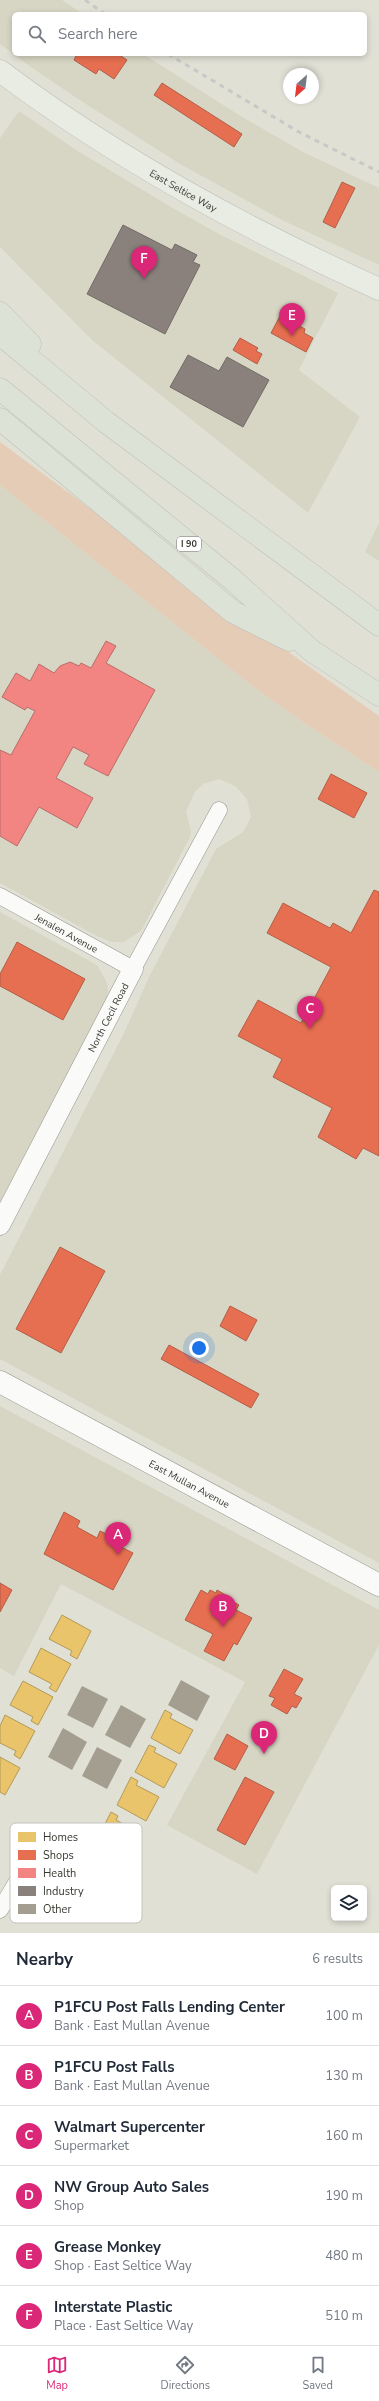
<!DOCTYPE html>
<meta charset="utf-8">
<style>
:root{--surface:#fff;--page:#f6f6f7;--text:#1f2937;--muted:#747a83;--line:#e0e1e3;--accent:#db2777}
body{margin:0;font-family:"Nunito Sans",sans-serif;background:var(--page);color:var(--text)}
.controls{position:absolute;right:12px;bottom:12px;display:grid;overflow:hidden;border-radius:6px;box-shadow:0 2px 6px #0003}
.controls button{width:36px;height:36px;display:grid;place-items:center;padding:0;border:0;border-bottom:1px solid var(--line);background:var(--surface);color:var(--text);font:20px sans-serif}
.compass{position:absolute;left:283px;top:68px;width:36px;height:36px;border-radius:50%;background:var(--surface);box-shadow:0 2px 6px #0003;rotate:208deg}
.you{position:absolute;left:199px;top:1348px;width:14px;height:14px;margin:-10px;border:3px solid #fff;border-radius:50%;background:#1a73e8;box-shadow:0 0 0 6px #1a73e833}
.badge{display:grid;place-items:center;width:26px;height:26px;border-radius:50%;background:var(--accent);color:#fff;font-size:13px;font-weight:700}
.pin{position:absolute;translate:-50% -33px;filter:drop-shadow(0 1px 2px #0008)}
.pin::after{content:'';position:absolute;top:21px;width:14px;height:12px;background:inherit;clip-path:polygon(0 0,100% 0,50% 100%)}
.list{margin:0;padding:0;list-style:none}
h2{display:flex;justify-content:space-between;align-items:center;height:52px;margin:0;padding:0 16px;font-size:17px}
h2 small{font-size:13px;font-weight:400;color:var(--muted)}
.list li{display:grid;grid-template-columns:26px 1fr auto;gap:12px;align-items:center;box-sizing:border-box;height:60px;padding:0 16px;border-top:1px solid var(--line)}
.list b{display:block;font-size:15px;white-space:nowrap}
.list p{margin:0;font-size:13px;white-space:nowrap;color:var(--muted)}
.list em{font-size:13px;font-style:normal;color:var(--muted)}
.icon{flex:none;width:22px;height:22px;fill:none;stroke:currentColor;stroke-width:2;stroke-linecap:round;stroke-linejoin:round}
.map{position:relative;flex:none;width:379px;height:1933px;overflow:hidden}
.search{position:absolute;background:var(--surface);box-shadow:0 2px 6px #0003;left:12px;right:12px;top:12px;height:44px;display:flex;align-items:center;gap:10px;box-sizing:border-box;padding:0 14px;border-radius:6px;color:var(--muted);font-size:15px}
.sheet{height:412px;background:var(--surface)}
nav{display:flex;justify-content:space-around;align-items:center;box-sizing:border-box;height:56px;border-top:1px solid var(--line);background:var(--surface);font-size:11px;color:var(--muted)}
nav a{display:grid;justify-items:center;gap:2px}
nav .on{color:var(--accent)}
.map>svg:first-child{display:block}
.built{fill:#d7d6c4}
.green{fill:#e5ccb6}
.homes{fill:#e9c46a;stroke:#b49a59}
.shops{fill:#e76f51;stroke:#b25e47}
.health{fill:#f28482;stroke:#ba6d6a}
.industry{fill:#8a817c;stroke:#716b66}
.building{fill:#a39e90}
.lines{fill:none;stroke-linecap:round;stroke-linejoin:round}
.minor-casing{stroke:#96968e;stroke-width:17}
.tertiary-casing{stroke:#96968e;stroke-width:21}
.secondary-casing{stroke:#96968e;stroke-width:23}
.primary-casing{stroke:#bdbdb8;stroke-width:23}
.motorway-casing{stroke:#bdbdb8;stroke-width:23}
.minor{stroke:#fafaf9;stroke-width:16}
.tertiary{stroke:#fafaf9;stroke-width:20}
.secondary{stroke:#fafaf9;stroke-width:22}
.primary{stroke:#e8ece3;stroke-width:22}
.motorway{stroke:#dde2d6;stroke-width:22}
.rail{stroke:#c8c8c6;stroke-width:3;stroke-dasharray:5 5;stroke-linecap:butt}
.labels{text-anchor:middle;stroke-width:4;stroke-linejoin:round;paint-order:stroke}
.shield{fill:#fff;stroke:#74746f;stroke-width:1}
.shield-label{font-size:9px;font-weight:bold;fill:#383831}
.street-label{font-size:10px;fill:#383831;stroke:#fff}
.key{fill:#fff;stroke:#c3c3c1;stroke-width:1}
.key-label{font-size:11px;fill:#383831}
</style>
<div class="map">
<svg width="379" height="1933" viewBox="0 0 379 1933">
<rect width="100%" height="100%" fill="#e0e0d5"/>
<g class="built">
<path d="M0 0H62L83 14H14V54H143L239 115 303 152 379 188V265L282 220 180 164 75 97 28 65 0 44Z"/>
<path d="M19 111 76 150 176 210 219 234 338 293 299 370 360 417 308 513 92 340 0 247V138Z"/>
<path d="M0 485 255 688 301 721 379 772V1563L0 1359V1275L124 1033 149 977 216 849 243 832 251 817 247 799 235 786 219 779 203 784 195 792 186 811 191 831 190 837 141 931 124 942H112L97 936 0 883Z"/>
<path d="M379 523V561L365 552Z"/>
<path d="M0 912 97 965 107 983 108 990 107 999 0 1202Z"/>
<path d="M0 1406 379 1610V1645L257 1874 167 1825 245 1682 61 1584 14 1676 0 1668Z"/>
</g>
<path class="green" d="M0 442 195 586 379 716V772L301 721 255 688 0 485Z"/>
<g class="homes">
<path d="M62 1615 91 1631 77 1659 70 1655 72 1651 49 1639Z"/>
<path d="M41 1648 71 1664 56 1692 49 1688 52 1684 29 1672Z"/>
<path d="M23 1681 53 1697 38 1725 31 1721 33 1717 10 1705Z"/>
<path d="M165 1710 172 1714 170 1718 193 1730 180 1754 151 1738Z"/>
<path d="M5 1715 35 1731 20 1759 14 1755 16 1751 0 1743V1726Z"/>
<path d="M149 1745 156 1748 154 1752 177 1764 164 1788 135 1772Z"/>
<path d="M0 1757 20 1768 5 1795 0 1792Z"/>
<path d="M131 1777 138 1781 136 1785 159 1797 146 1821 117 1805Z"/>
<path d="M111 1812 118 1816 116 1820 139 1832 126 1856 97 1840Z"/>
</g>
<g class="shops">
<path d="M77 54H118L127 60 114 79 99 69 96 74 74 60Z"/>
<path d="M162 83 242 134 234 147 154 95Z"/>
<path d="M342 182 355 188 335 228 323 222Z"/>
<path d="M280 316 305 329 304 333 313 338 306 352 271 333Z"/>
<path d="M240 338 258 348 256 351 262 354 257 364 233 350Z"/>
<path d="M331 774 367 793 354 818 318 799Z"/>
<path d="M374 890 379 892V1156L363 1148 356 1159 318 1137 332 1108 273 1077 282 1059 238 1036 258 1000 301 1023 331 967 267 933 283 903 330 928 333 923 351 933Z"/>
<path d="M17 942 85 979 63 1020 0 986V974Z"/>
<path d="M60 1247 105 1271 61 1353 16 1329Z"/>
<path d="M230 1306 257 1320 246 1341 220 1326Z"/>
<path d="M169 1345 259 1394 251 1408 161 1359Z"/>
<path d="M64 1512 80 1521 77 1527 97 1538 100 1531 115 1538 113 1543 133 1553 113 1590 44 1554Z"/>
<path d="M0 1583 12 1590 0 1612Z"/>
<path d="M201 1590 208 1594 210 1590 216 1593 217 1590 229 1597 228 1599 239 1605 236 1610 252 1618 237 1645 234 1643 224 1661 204 1651 213 1634 185 1620Z"/>
<path d="M284 1669 303 1679 294 1694 302 1698 296 1708 292 1706 287 1714 271 1705 275 1698 269 1696Z"/>
<path d="M227 1734 248 1746 235 1770 214 1759Z"/>
<path d="M245 1777 274 1792 245 1845 217 1830Z"/>
</g>
<path class="health" d="M106 641 116 646 106 663 155 690 108 776 84 764 89 755 73 747 56 778 93 798 77 828 39 807 17 846 0 836V750L11 755 35 711 27 707 25 710 2 697 16 673 30 681 39 664 54 673 60 666 70 662 79 666 81 663 91 668Z"/>
<g class="industry">
<path d="M123 225 172 250 175 244 197 255 193 262 200 265 165 334 87 294Z"/>
<path d="M188 355 219 371 227 357 269 380 243 427 170 387Z"/>
</g>
<g class="building">
<path d="M181 1680 210 1696 197 1721 168 1705Z"/>
<path d="M82 1686 108 1699 93 1728 67 1715Z"/>
<path d="M121 1705 146 1719 130 1748 105 1735Z"/>
<path d="M63 1728 87 1742 72 1770 48 1757Z"/>
<path d="M97 1747 122 1760 107 1789 82 1776Z"/>
</g>
<g class="lines">
<g class="minor-casing">
<g id="minor">
<path id="s1" d="M0 896 133 969 219 810"/>
<path d="M0 1910 25 1868"/>
</g>
</g>
<g class="tertiary-casing">
<g id="tertiary">
<path id="s2" d="M0 1225 133 969"/>
</g>
</g>
<g class="secondary-casing">
<g id="secondary">
<path id="s3" d="M0 1382 379 1585"/>
</g>
</g>
<g class="primary-casing">
<g id="primary">
<path id="s4" d="M0 71C117 159 246 229 379 289"/>
</g>
</g>
<g class="motorway-casing">
<g id="motorway">
<path d="M0 313 30 344"/>
<path d="M0 334 106 422 379 625"/>
<path d="M0 389 233 580 312 651 379 695"/>
<path d="M0 419 233 612 289 640"/>
</g>
</g>
<use href="#minor" class="minor"/>
<use href="#tertiary" class="tertiary"/>
<use href="#secondary" class="secondary"/>
<use href="#primary" class="primary"/>
<use href="#motorway" class="motorway"/>
<g class="rail">
<path d="M85 0 105 14"/>
<path d="M168 54 299 132 379 172"/>
</g>
</g>
<g class="labels">
<rect class="shield" x="177" y="537" width="24" height="14" rx="3"/>
<g class="shield-label">
<text x="189" y="547">I 90</text>
</g>
<g class="street-label">
<text dy="4" stroke="none"><textPath href="#s4" startOffset="219">East Seltice Way</textPath></text>
<text dy="4" stroke="none"><textPath href="#s1" startOffset="76">Jenalen Avenue</textPath></text>
<text dy="4" stroke="none"><textPath href="#s2" startOffset="234">North Cecil Road</textPath></text>
<text dy="4" stroke="none"><textPath href="#s3" startOffset="215">East Mullan Avenue</textPath></text>
</g>
</g>
<rect x="10" y="1823" width="132" height="100" rx="6" class="key"/>
<rect x="18" y="1832" width="18" height="10" fill="#e9c46a"/>
<rect x="18" y="1850" width="18" height="10" fill="#e76f51"/>
<rect x="18" y="1868" width="18" height="10" fill="#f28482"/>
<rect x="18" y="1886" width="18" height="10" fill="#8a817c"/>
<rect x="18" y="1904" width="18" height="10" fill="#a39e90"/>
<g class="key-label">
<text x="43" y="1841">Homes</text>
<text x="43" y="1859">Shops</text>
<text x="43" y="1877">Health</text>
<text x="43" y="1895">Industry</text>
<text x="43" y="1913">Other</text>
</g>
</svg>
<div class="controls">
<button><svg class="icon" aria-label="layers" viewBox="0 0 24 24"><path d="M12 4l9 5-9 5-9-5zM3 14l9 5 9-5"/></svg></button>
</div>
<svg class="compass" viewBox="-18 -18 36 36"><path d="M0-13l5 13h-10z" fill="#e53935"/><path d="M0 13l5-13h-10z" fill="#747a83"/></svg>
<div class="you"></div>
<div class="pin badge" style="left:118px;top:1555px">A</div>
<div class="pin badge" style="left:223px;top:1627px">B</div>
<div class="pin badge" style="left:310px;top:1029px">C</div>
<div class="pin badge" style="left:264px;top:1754px">D</div>
<div class="pin badge" style="left:292px;top:336px">E</div>
<div class="pin badge" style="left:144px;top:279px">F</div>
<div class="search"><svg class="icon" aria-label="search" viewBox="0 0 24 24"><circle cx="10" cy="10" r="6"/><path d="M15 15l6 6"/></svg>Search here</div>
</div>
<section class="sheet">
<h2>Nearby<small>6 results</small></h2>
<ul class="list">
<li><span class="badge">A</span><div><b>P1FCU Post Falls Lending Center</b><p>Bank · East Mullan Avenue</p></div><em>100 m</em></li>
<li><span class="badge">B</span><div><b>P1FCU Post Falls</b><p>Bank · East Mullan Avenue</p></div><em>130 m</em></li>
<li><span class="badge">C</span><div><b>Walmart Supercenter</b><p>Supermarket</p></div><em>160 m</em></li>
<li><span class="badge">D</span><div><b>NW Group Auto Sales</b><p>Shop</p></div><em>190 m</em></li>
<li><span class="badge">E</span><div><b>Grease Monkey</b><p>Shop · East Seltice Way</p></div><em>480 m</em></li>
<li><span class="badge">F</span><div><b>Interstate Plastic</b><p>Place · East Seltice Way</p></div><em>510 m</em></li>
</ul>
</section>
<nav>
<a class="on"><svg class="icon" aria-label="map" viewBox="0 0 24 24"><path d="M3 6l6-2 6 2 6-2v14l-6 2-6-2-6 2zM9 4v14M15 6v14"/></svg>Map</a>
<a><svg class="icon" aria-label="directions" viewBox="0 0 24 24"><path d="M12 3l9 9-9 9-9-9zM9 14v-3h6M13 9l2 2-2 2"/></svg>Directions</a>
<a><svg class="icon" aria-label="saved" viewBox="0 0 24 24"><path d="M7 4h10v16l-5-4-5 4z"/></svg>Saved</a>
</nav>
